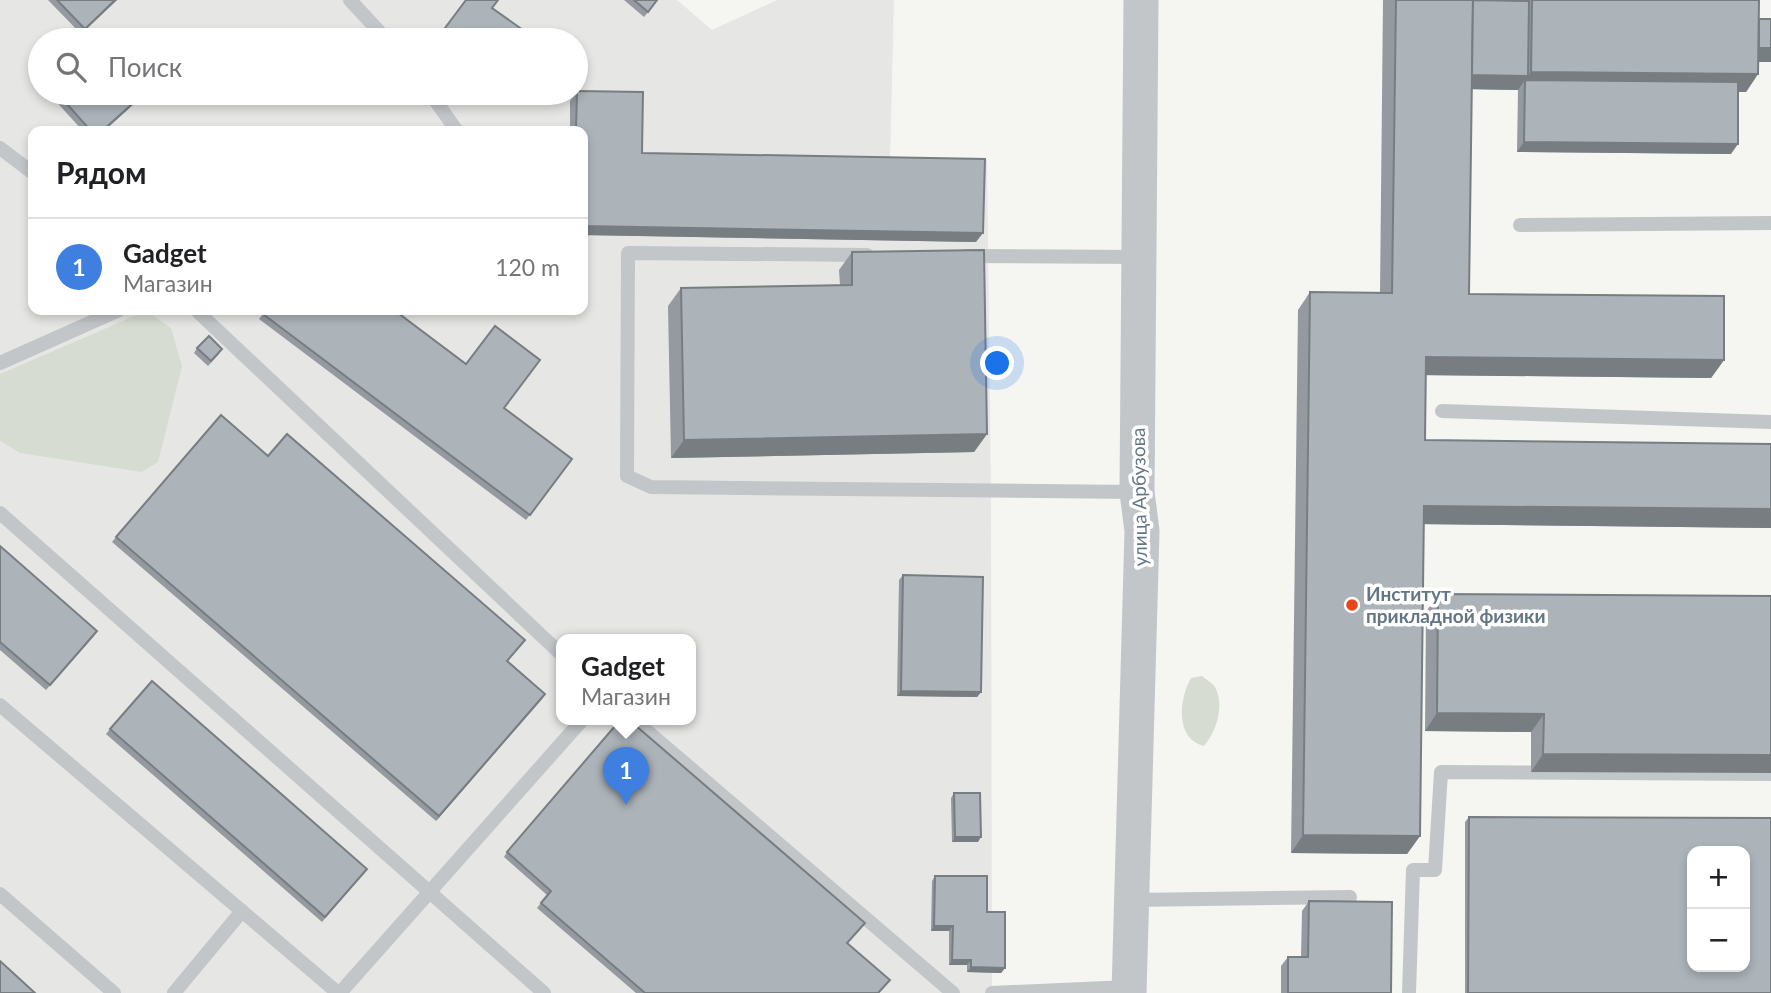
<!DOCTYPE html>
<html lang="ru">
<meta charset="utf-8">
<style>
:root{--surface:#fff;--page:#f2f2f2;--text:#202124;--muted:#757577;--line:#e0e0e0;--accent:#0f766e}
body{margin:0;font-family:Lato,sans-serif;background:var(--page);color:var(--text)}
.controls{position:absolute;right:21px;bottom:21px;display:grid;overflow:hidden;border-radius:14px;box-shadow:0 4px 10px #0003}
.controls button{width:63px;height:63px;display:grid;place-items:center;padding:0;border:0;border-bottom:2px solid var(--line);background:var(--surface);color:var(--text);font:35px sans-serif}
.you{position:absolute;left:998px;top:364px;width:24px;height:24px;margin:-18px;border:5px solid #fff;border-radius:50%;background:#1a73e8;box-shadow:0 0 0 10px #1a73e833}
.badge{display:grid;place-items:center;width:46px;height:46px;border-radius:50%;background:var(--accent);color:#fff;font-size:23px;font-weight:700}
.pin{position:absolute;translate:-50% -58px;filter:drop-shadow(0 2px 4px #0008)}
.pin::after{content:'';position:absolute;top:37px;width:24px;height:21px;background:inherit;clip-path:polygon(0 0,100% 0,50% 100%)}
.popup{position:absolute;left:556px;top:634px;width:140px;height:91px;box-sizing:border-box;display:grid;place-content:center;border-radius:14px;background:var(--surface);filter:drop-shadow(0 2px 5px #0005);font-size:23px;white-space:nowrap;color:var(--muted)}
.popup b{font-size:26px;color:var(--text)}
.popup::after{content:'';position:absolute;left:50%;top:100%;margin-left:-14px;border:14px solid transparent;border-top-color:var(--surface)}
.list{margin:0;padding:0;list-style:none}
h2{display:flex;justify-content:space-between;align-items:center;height:91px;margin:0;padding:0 28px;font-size:30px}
h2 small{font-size:23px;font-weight:400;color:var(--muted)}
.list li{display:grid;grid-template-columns:46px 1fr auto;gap:21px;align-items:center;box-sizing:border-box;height:98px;padding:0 28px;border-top:2px solid var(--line)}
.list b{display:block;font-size:26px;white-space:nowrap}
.list p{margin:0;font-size:23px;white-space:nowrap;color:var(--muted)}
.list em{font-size:23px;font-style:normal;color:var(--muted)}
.icon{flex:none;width:38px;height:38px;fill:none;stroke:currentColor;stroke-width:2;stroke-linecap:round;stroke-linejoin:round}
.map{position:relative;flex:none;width:1771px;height:993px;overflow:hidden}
.search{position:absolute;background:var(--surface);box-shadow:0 4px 10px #0003;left:28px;top:28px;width:560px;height:77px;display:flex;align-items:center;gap:18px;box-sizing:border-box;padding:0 24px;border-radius:38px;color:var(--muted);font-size:26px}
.panel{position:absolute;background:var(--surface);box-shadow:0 4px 10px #0003;left:28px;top:126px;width:560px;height:189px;border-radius:14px}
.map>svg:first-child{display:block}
.built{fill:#e6e7e5;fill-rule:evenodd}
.green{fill:#d6dcd2}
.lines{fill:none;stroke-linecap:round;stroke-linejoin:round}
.service{stroke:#c2c6c9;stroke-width:14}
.tertiary{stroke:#c2c6c9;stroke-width:35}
.wall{fill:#949a9f}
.shaded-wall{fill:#787d82}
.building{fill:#acb3b9;stroke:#787d82;stroke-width:2;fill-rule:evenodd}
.poi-dot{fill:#ea441c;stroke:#fff;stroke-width:2.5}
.labels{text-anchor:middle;stroke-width:7;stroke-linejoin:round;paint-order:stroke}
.street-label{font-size:19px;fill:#637684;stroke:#fff}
.poi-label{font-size:19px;font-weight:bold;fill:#637684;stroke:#fff;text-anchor:start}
</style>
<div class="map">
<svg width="1771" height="993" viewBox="0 0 1771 993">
<rect width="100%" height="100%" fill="#f5f5f1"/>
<path class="built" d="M0 0H677L712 30 777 0H894L890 159H987L991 491 992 993H0V441L20 453 0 374ZM40 40H576V93H40ZM33 131H583V310H33ZM561 639H691V719H561Z"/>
<g class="green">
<path d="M146 311 171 328 182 366 158 462 142 472 20 453 0 441V374Z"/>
<path d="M1202 676C1206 679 1212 683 1215 687 1225 706 1216 732 1204 746 1175 739 1179 699 1191 678Z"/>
</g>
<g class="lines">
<g class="service">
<path d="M350 0 387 40"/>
<path d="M430 93 457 131"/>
<path d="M0 148 33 173"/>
<path d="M1520 225 1771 223"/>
<path d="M867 255 628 253 627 476 651 487 1136 492"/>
<path d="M965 256 1138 257"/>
<path d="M196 310 561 654"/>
<path d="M0 363 119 310"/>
<path d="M1442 411 1771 422"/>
<path d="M0 513 544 993"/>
<path d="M0 705 338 993"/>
<path d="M633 719 953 993"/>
<path d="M0 894 114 993"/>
<path d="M1132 900 1350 897"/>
<path d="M174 993 242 911"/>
<path d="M340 993 583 719"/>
<path d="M992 993 1128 987"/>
<path d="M1409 993 1413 870H1435L1441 772 1771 774"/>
</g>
<path class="tertiary" d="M1129 993 1142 531 1137 492 1141 0"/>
</g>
<g class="wall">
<path d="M48 0H117L81 34Z"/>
<path d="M624 0H658L644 17Z"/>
<path d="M1383 0H1759V19L1771 62H1759L1758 74 1746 92H1738L1731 154 1517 152 1518 90 1472 89 1469 294 1724 360 1711 378 1426 375 1425 440 1771 528 1424 524 1420 836 1407 854 1291 853 1298 310 1310 292 1380 293Z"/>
<path d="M577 91 642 153 976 242 583 235V131H570V101Z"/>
<path d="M53 93H138L141 96 137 101 104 131H83L51 96Z"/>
<path d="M474 93H489L484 100Z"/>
<path d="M852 252 987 434 974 452 671 458 668 306 681 288 840 285 839 270Z"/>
<path d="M266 310 504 408 572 459 526 520 259 319Z"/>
<path d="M197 348 219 354 208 366 194 353Z"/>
<path d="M268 456 525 640 508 661 545 694 436 821 112 542 116 537Z"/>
<path d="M0 546 94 636 46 690 0 650Z"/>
<path d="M903 575 981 692 977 697 897 696 899 580Z"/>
<path d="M1438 594 1771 596 1531 772V732L1425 731 1426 612Z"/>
<path d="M110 729 367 869 322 922 106 734Z"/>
<path d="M954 793 978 842H952L951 798Z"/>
<path d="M1469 817 1771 993H1465V822Z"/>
<path d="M507 852 865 923 847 943 886 985 879 993H636L537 908 547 895 504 857Z"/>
<path d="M935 876 1005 968 1001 973 967 972V965H949V931H931L932 881Z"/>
<path d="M1309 901 1391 993H1281V966L1288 957H1301L1302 911Z"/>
</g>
<g class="shaded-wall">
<path d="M115 0H117L81 34 85 29Z"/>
<path d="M1757 48H1771V62H1747Z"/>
<path d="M1531 72 1758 74 1746 92 1525 90V80L1518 90 1460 89 1470 75 1528 76Z"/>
<path d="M141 96 137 101 104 131H102Z"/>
<path d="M1524 142 1738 144 1731 154 1517 152Z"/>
<path d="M583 226 983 233 976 242 583 235Z"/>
<path d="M1426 357 1724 360 1711 378 1413 375Z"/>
<path d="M987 434 974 452 671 458 684 440Z"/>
<path d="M1424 506 1771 509V528L1411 524Z"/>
<path d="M901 691 981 692 977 697 897 696Z"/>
<path d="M545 694 542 699 436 821 439 816Z"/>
<path d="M1437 713 1544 714 1531 732 1425 731Z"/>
<path d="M1543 754 1771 755V773L1531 772Z"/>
<path d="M1303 835 1420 836 1407 854 1291 853Z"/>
<path d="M955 837H981L978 842H952Z"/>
<path d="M934 926H953L949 931H931Z"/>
<path d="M952 960H971L967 965H949Z"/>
<path d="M971 967 1005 968 1001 973 967 972Z"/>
</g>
<g class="building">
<path d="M57 0H115L85 29Z"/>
<path d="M466 0H498L492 8 530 35 526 40H436Z"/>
<path d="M634 0H657L648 12Z"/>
<path d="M1396 0H1473L1469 294 1724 296V360L1426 357 1425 440 1771 444V509L1424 506 1420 836 1303 835 1310 292 1392 293Z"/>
<path d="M1473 0 1529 1 1528 76 1472 75Z"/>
<path d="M1532 0H1759L1758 74 1531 72Z"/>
<rect x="1759" y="19" width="12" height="29"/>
<path d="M1525 80 1738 82V144L1524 142Z"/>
<path d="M577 91 643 92 642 153 985 159 983 233 583 226V131H576Z"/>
<path d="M57 93H138L141 96 102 131H91Z"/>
<path d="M984 250 987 434 684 440 681 288 852 285V252Z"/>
<path d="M266 310H394L466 364 495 326 540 360 504 408 572 459 530 515 263 314Z"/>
<path d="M209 336 222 349 211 361 197 348Z"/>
<path d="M221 415 268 456 287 434 525 640 507 661 545 694 439 816 116 537Z"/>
<path d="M0 546 97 631 50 685 0 642Z"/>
<path d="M903 575 983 577 981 692 901 691Z"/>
<path d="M1438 594 1771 596V755L1543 754 1544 714 1437 713Z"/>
<path d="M152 681 367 869 325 917 110 729Z"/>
<path d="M621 719H628L865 923 847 943 890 980 878 993H645L541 903 551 891 507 852Z"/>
<path d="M954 793H980L981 837H955Z"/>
<path d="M1469 817 1771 818V993H1468ZM1692 851H1745V967H1692Z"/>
<path d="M935 876H987V912H1005V968L971 967V960H952L953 926H934Z"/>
<path d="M1309 901 1392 902 1391 993H1288V957H1308Z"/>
<path d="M0 961 35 993H0Z"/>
</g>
<circle class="poi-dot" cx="1352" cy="605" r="7"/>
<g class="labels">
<g class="street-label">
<text transform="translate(1139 497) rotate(-91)" y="7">улица Арбузова</text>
</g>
<g class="poi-label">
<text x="1366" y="601">Институт<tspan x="1366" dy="22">прикладной физики</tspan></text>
</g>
</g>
</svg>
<div class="controls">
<button>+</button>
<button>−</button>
</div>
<div class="you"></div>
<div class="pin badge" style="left:626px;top:805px;background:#3f7fe0">1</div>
<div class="popup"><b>Gadget</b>Магазин</div>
<div class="search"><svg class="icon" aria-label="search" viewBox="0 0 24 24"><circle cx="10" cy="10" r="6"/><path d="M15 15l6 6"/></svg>Поиск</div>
<section class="panel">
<h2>Рядом<small></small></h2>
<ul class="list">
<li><span class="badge" style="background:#3f7fe0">1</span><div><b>Gadget</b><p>Магазин</p></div><em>120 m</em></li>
</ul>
</section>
</div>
